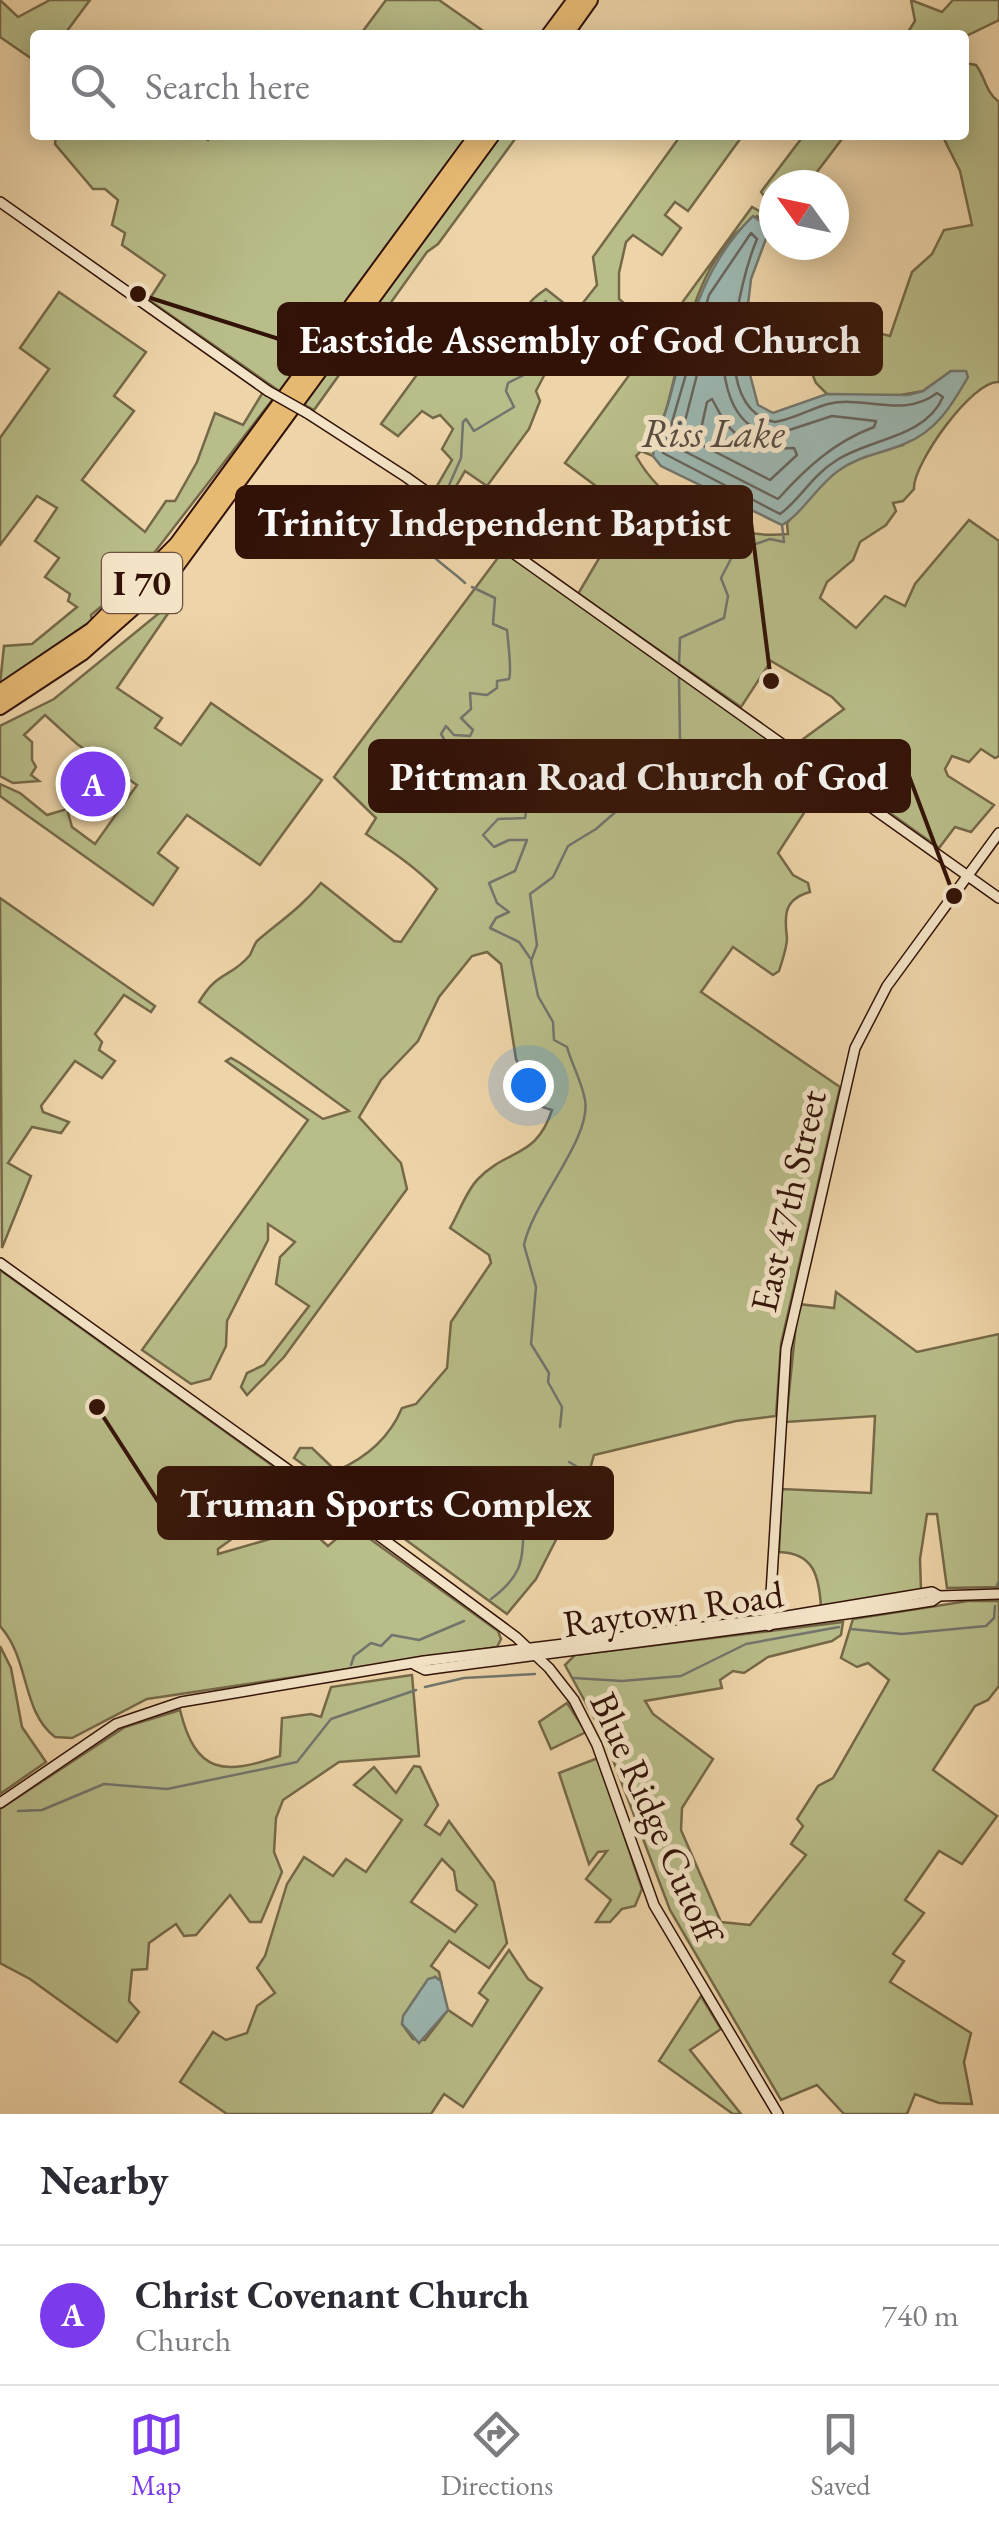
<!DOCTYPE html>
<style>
:root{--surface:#fff;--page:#f7f7f7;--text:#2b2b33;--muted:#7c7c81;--line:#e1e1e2;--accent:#7c3aed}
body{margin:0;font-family:"EB Garamond",serif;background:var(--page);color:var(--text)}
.compass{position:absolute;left:759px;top:170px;width:90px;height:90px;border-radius:50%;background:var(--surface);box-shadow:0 5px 25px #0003;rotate:303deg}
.you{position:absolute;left:528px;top:1085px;width:35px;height:35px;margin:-25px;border:8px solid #fff;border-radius:50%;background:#1a73e8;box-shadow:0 0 0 15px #1a73e833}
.badge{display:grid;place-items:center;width:65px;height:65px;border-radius:50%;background:var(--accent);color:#fff;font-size:32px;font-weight:700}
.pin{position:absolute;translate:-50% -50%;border:5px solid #fff;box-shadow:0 2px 10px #0006}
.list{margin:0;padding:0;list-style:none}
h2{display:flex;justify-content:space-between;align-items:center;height:130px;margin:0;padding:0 40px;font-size:42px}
h2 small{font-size:32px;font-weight:400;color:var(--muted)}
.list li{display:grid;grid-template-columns:65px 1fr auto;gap:30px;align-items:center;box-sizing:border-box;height:140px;padding:0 40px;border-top:2px solid var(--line)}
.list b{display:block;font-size:38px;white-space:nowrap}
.list p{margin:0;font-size:32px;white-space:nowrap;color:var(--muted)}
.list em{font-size:32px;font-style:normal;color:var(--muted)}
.icon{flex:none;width:55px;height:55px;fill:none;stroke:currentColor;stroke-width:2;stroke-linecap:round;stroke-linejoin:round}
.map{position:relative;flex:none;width:999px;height:2114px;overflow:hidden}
.search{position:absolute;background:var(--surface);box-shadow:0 5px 25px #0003;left:30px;right:30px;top:30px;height:110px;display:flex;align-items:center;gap:25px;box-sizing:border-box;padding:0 35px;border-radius:10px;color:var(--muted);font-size:38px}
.sheet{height:270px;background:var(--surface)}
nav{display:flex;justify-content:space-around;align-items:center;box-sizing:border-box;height:140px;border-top:2px solid var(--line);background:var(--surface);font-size:28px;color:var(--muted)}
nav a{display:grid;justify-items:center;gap:5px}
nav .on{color:var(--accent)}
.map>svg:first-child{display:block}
.green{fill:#b8bd89;stroke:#756848;stroke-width:2.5;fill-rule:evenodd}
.water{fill:#9cb7b1;stroke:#72756d;stroke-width:2.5}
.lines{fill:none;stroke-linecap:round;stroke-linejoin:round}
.shore{stroke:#67645c;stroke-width:2.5}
.stream{stroke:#72756d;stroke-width:2.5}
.secondary-casing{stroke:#321207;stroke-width:12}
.highway-casing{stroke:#321207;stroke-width:18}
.secondary{stroke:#f4e4c7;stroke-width:9}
.highway{stroke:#e7ba74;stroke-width:14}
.secondary-bridge-casing{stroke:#321207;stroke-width:12;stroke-linecap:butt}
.secondary-bridge{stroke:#f4e4c7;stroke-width:9}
.labels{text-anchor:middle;stroke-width:10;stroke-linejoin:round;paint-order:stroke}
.shield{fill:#f4e4c7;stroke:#6c5141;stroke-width:2.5}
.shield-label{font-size:35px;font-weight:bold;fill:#321207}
.street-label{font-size:38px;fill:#321207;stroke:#f4e4c7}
.water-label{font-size:40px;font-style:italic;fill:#574c42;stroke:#f4e4c7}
.leader{fill:none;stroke:#321207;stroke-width:4}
.callout-dot{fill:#321207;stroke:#f4e4c7;stroke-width:4}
.callout{fill:#321207;stroke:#321207;stroke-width:4}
.callout-label{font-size:40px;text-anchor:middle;font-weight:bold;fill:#fff}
</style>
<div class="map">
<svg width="999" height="2114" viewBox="0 0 999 2114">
<rect width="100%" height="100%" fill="#eed5a9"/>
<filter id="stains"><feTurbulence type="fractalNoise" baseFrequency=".002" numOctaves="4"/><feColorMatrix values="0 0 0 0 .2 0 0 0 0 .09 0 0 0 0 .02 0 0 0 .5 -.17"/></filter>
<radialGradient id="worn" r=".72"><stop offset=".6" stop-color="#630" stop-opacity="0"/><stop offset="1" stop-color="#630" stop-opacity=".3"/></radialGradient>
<g class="green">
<path d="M0 0 18 17 50 0H90L64 35H35V61L0 37Z"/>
<path d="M386 0H439L489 35H360Z"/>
<path d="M911 0 942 12 953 0H999V20L964 37 906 35 915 21Z"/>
<path d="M964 63 976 65C986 78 985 92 999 102V382C973 379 912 465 914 489L903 501 893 503 896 511 886 525 860 542 853 560 827 582 820 598 856 628 885 596 905 606 915 584 969 520 999 541V756L995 758 981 749 969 762 952 756 945 769 948 776 994 805 971 832 955 827 939 848 795 745 844 709 832 697 771 661 741 707 578 594 611 538 614 525 603 507 608 495 565 463 752 207 772 218 774 226 770 228 757 216C696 256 685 339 668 403 663 421 655 438 653 456L641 451 636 456C666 509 730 540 788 534L787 523C797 513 802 501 811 491 836 467 869 451 903 445L951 371 923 391 890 397 827 394 816 383 808 364 826 345 837 323 890 336 912 272 932 254 944 230 972 225 960 171 942 135H964Z"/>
<path d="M56 135H200L208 140 212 135H469L282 393 149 300 165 275 122 245 125 233 112 225 118 200 105 189H93L55 144Z"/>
<path d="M499 135H518L438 244 427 252 314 410 303 404Z"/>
<path d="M681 135H743L688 211 675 202 665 215 681 228 662 255 633 235 626 242 619 273V299L630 308 609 336 578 325 558 349 536 391 540 401 529 429 487 486 465 471 448 500 434 491 452 460 442 449 453 429 440 415 433 418 422 411 398 436 381 424 440 343 480 371C511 348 509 313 546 289L565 304H582L597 285 593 257Z"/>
<path d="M804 135H845L807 185H774V208L761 192Z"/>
<path d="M59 292 146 352 114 396 134 411 82 480 145 532 166 501H175L197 462 215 413 243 425 263 392 273 399 134 579 91 615 92 621 0 684 4 646 32 644 77 607 68 601 70 594 45 577 59 558 35 541 57 508 37 496 0 545V438L49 369 20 348Z"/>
<path d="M503 551 826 779 778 853 793 875 808 883 810 892C784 899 784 915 787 938 787 948 782 961 779 971L773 975 733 947 701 992 840 1087 781 1344 776 1416 736 1421 594 1455 579 1508 562 1528 536 1579 507 1614 294 1458 300 1448H312L336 1471C366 1458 389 1439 402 1408L416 1404 447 1368 451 1322 491 1263 489 1255 450 1228C459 1213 466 1191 478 1179 508 1148 536 1159 552 1110L539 1106 516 1059 501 964 487 952 472 956 439 997 418 1041 381 1080 359 1117 401 1163 407 1189 284 1357 247 1395 241 1387 247 1373 264 1365 309 1306 276 1284 280 1257 295 1242 268 1224V1240L227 1321 226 1346 210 1379 191 1384 142 1350 308 1120 226 1061 231 1058 240 1063 323 1119 349 1111 199 1002C218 970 231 978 250 955 251 953 255 943 257 941 279 922 302 907 321 883L394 941 401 942 437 889C415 867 393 852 366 834L376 818 334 777Z"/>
<path d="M180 596 117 688 162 718 155 728 181 745 211 703 322 780 260 865 187 815 158 853 178 868 153 905 0 796V784L20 793 47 815 67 809 72 827 95 844 137 785 77 744 45 715 24 735 32 742V760L36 767 31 775 39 781 13 783 0 776V726L54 699Z"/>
<path d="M0 898 155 1006 151 1012 124 995 95 1034 102 1042 99 1050 115 1061 102 1078 75 1061 41 1106 43 1112 69 1122 61 1133 32 1127 8 1163 31 1176 2 1248Z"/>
<path d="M0 1270 319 1499 299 1504 293 1516 236 1536 218 1549V1554L308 1528 328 1546 335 1540 317 1523 319 1518 345 1521 498 1631 501 1639 497 1647 147 1699 72 1738 55 1737C21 1711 30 1659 0 1626Z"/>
<path d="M836 1292 917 1352 999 1334V1587L947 1588 937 1514H927L920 1559 921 1590 821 1607C819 1576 814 1553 779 1552L782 1489 871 1493 875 1416 786 1422 798 1304 834 1308Z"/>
<path d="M968 1601H999V1686L988 1700 975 1706 933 1770 997 1816 962 1864 939 1851 905 1900 924 1913 893 1954 904 1961 890 1982 971 2033 964 2062 972 2104 939 2103 915 2094 907 2114H844L817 2085 781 2100 670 1910 604 1736 565 1665 575 1655 843 1622 841 1635 832 1641 768 1657 744 1673 733 1671 720 1680 722 1688 645 1701 653 1714 713 1759 682 1808 681 1830 721 1922 750 1925 806 1855 791 1844 803 1826 797 1819 818 1786 833 1778 889 1680 868 1663 857 1667 841 1658 853 1619Z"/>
<path d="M0 1646 11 1668 22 1727 46 1762 0 1794Z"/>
<path d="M412 1675 419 1756 339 1762 283 1800 276 1818 274 1852 282 1872 261 1922H250L230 1895 196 1935 184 1936 176 1924 149 1943 147 1969 132 1970 129 2001 139 2012 117 2042 30 1979 0 1963V1809L125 1727 180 1710C196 1775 224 1775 280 1756L282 1718 311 1714 321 1717 331 1687Z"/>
<path d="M567 1703 586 1732 551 1749 539 1722Z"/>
<path d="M598 1758 642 1889 635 1906 622 1909 610 1922H596L611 1900 586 1879 607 1851 598 1852 589 1864 559 1773Z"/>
<path d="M414 1766 420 1767 438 1805 425 1825 440 1835 449 1821 494 1882 507 1943 489 1968 449 1941 431 1966 439 1972 441 1981 435 1977 402 2024 413 2039 425 2040 448 2010 472 2026 488 2000 479 1993 509 1950 528 1979 542 1988 463 2107 444 2094 431 2114H227L180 2082 213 2032 226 2040 247 2033 257 2006 275 1993 257 1968 265 1956 287 1884 304 1857 333 1876 346 1859 366 1872 402 1820 354 1785 374 1767 396 1793ZM442 1859 454 1871 457 1890 477 1905 455 1932 411 1902Z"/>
<path d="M701 1996 721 2029 690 2050 741 2114H733L659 2061Z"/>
</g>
<g class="water">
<path d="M753 216 770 228 751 279 743 348 758 405 773 413 827 394 908 395 923 391 951 371H966L968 377C952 405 936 432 904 444 881 454 860 455 838 471 816 487 802 514 782 525L661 466 653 456C655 438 663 421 668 404 687 335 699 268 753 216Z"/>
<path d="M435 1977 441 1981 448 2010 419 2043 402 2024 403 2016 428 1979Z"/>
</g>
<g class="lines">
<g class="shore">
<path d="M751 233 757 239C739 282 708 409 775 422 794 419 810 409 828 404 865 395 903 419 937 393L943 397C925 438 871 438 837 460 811 476 800 500 780 514L663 453 709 295Z"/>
<path d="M718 314 724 318C720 360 721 427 774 435L832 416 876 421 874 427C834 442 806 468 778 499L678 448 706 340Z"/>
<path d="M712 399 725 423 740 438 767 449 794 448 797 455 770 480 698 443 707 402Z"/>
</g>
<g class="stream">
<path d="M443 499 461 458 463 422 466 419 474 431 514 407 506 391 508 383 532 371 536 364 517 330 546 301"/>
<path d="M437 505 419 541C432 559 449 568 465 583"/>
<path d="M472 587 495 598 493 624 507 630C508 640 512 672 509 679L497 681V688L487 695 470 693 471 709 461 718 473 730 470 736 454 735 446 726 441 734 456 759 460 758 471 787 482 784 494 798 517 787 530 790 525 818 498 819 483 835 494 847 509 840H527L515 871 489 883 497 903 509 912 496 918 490 928 519 942 530 958"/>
<path d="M679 665 680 638 724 618 728 596 721 578 735 551 770 539 784 542 782 525"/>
<path d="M560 1427 562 1407 548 1382 549 1373 531 1344 536 1287 524 1245C533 1201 592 1138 585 1100 582 1082 572 1065 567 1047L554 1040 553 1022 538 996 531 961 537 945 530 894 553 877 568 846 596 829 651 781 674 776 680 741 679 677"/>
<path d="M997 1585 999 1581"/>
<path d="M491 1599C541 1562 510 1542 534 1507 544 1493 561 1491 573 1480L576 1466 569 1462"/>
<path d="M851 1629 902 1634 986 1626 994 1618 995 1606"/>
<path d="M351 1665 354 1656 371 1643 381 1646 392 1635 419 1640 464 1621"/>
<path d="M574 1678 622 1681 681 1676 746 1644 839 1627"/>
<path d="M425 1687 464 1678 535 1674"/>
<path d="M18 1811 42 1810 104 1784 167 1789 297 1762 331 1719 416 1690"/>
</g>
<g class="secondary-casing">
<g id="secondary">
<path d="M0 202 268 391"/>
<path d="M307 413 406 477 999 898"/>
<path d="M0 1263 329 1499 516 1637 549 1668 574 1700 597 1745 654 1905 778 2114"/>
<path d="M769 1626 786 1349 855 1048 887 986 999 833"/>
<path d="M415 1665 425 1670C594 1647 763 1628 932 1601L939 1596"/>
<path d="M0 1803 116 1724 181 1702 424 1661 769 1619 932 1592 939 1596 999 1594"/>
</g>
</g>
<g class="highway-casing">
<g id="highway">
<path d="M549 35 575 0"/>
<path d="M565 35 590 0"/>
<path d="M0 692 92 630 177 544 477 135"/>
<path d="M0 707 82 653 169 576 492 135"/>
</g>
</g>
<use href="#secondary" class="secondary"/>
<use href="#highway" class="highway"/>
<g class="secondary-bridge-casing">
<path id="secondary-bridge" d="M268 391 307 413"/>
</g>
<use href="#secondary-bridge" class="secondary-bridge"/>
</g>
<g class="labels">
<rect class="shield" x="102" y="553" width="80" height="60" rx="8"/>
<g class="shield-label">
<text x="142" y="595">I 70</text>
</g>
<g class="street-label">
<text transform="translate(788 1201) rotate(-77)" y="13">East 47th Street</text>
<text transform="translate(673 1609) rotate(-8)" y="13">Raytown Road</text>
<text transform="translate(656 1817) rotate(66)" y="13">Blue Ridge Cutoff</text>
</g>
<g class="water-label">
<text x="713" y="447">Riss Lake</text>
</g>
</g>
<path class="leader" d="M138 294L279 339M771 681L751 522M954 896L909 776M97 1407L159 1503"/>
<g class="callout-dot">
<circle cx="138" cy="294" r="10"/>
<circle cx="771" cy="681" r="10"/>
<circle cx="954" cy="896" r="10"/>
<circle cx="97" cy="1407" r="10"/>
</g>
<g class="callout">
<rect x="279" y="304" width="602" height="70" rx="10"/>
<rect x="237" y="487" width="514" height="70" rx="10"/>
<rect x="370" y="741" width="539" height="70" rx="10"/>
<rect x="159" y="1468" width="453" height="70" rx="10"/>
</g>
<g class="callout-label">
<text x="580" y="353">Eastside Assembly of God Church</text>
<text x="494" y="536">Trinity Independent Baptist</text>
<text x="639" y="790">Pittman Road Church of God</text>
<text x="386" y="1517">Truman Sports Complex</text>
</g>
<rect width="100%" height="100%" filter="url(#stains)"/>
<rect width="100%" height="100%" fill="url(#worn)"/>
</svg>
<svg class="compass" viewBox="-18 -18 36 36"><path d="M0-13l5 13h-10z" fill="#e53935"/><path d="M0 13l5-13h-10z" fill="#7c7c81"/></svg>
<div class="you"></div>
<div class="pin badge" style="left:93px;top:784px">A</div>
<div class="search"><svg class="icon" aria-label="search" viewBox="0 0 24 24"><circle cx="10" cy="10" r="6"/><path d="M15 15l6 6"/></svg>Search here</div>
</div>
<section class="sheet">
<h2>Nearby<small></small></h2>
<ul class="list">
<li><span class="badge">A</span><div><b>Christ Covenant Church</b><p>Church</p></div><em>740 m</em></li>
</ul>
</section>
<nav>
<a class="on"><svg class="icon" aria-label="map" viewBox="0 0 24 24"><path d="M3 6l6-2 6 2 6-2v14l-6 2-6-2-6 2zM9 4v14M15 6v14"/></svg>Map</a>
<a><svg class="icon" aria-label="directions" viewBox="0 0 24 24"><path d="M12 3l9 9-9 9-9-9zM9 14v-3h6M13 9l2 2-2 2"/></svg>Directions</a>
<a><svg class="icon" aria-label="saved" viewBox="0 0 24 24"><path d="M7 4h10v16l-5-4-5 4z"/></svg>Saved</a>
</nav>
